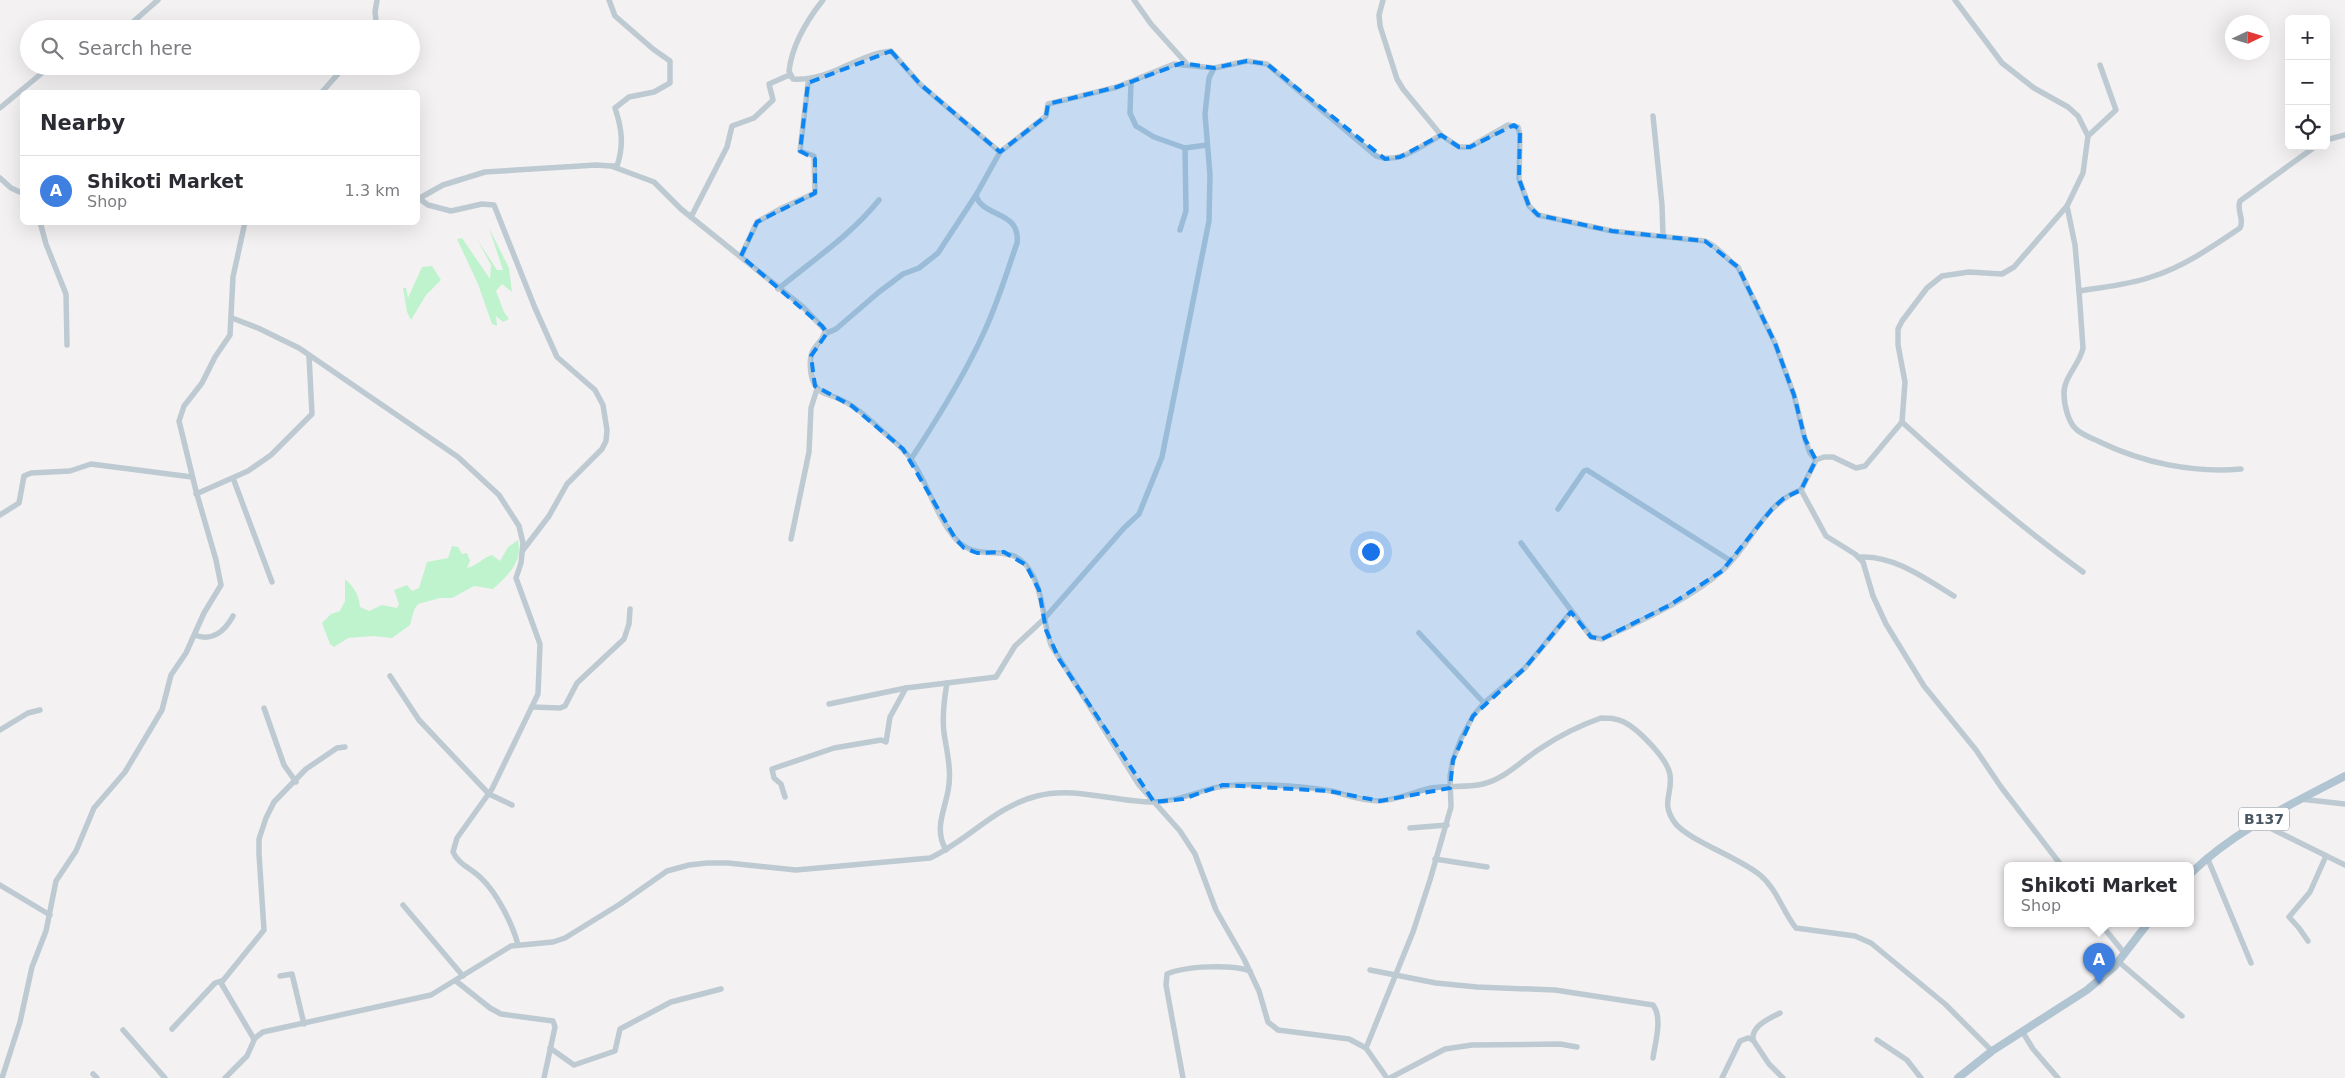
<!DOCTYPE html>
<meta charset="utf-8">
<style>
:root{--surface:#fff;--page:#f2f2f3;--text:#2b2b33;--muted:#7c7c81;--line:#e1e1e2;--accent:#b45309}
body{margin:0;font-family:"DejaVu Sans",sans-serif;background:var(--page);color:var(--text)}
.controls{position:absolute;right:15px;top:15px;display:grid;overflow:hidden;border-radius:8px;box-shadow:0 5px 20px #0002}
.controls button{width:45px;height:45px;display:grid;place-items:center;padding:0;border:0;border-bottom:1px solid var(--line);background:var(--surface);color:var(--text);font:25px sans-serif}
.compass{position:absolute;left:2225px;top:15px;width:45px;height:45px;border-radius:50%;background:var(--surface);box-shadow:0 5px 20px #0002;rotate:86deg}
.you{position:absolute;left:1370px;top:551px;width:18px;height:18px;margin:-12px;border:4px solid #fff;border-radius:50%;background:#1a73e8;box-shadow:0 0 0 8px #1a73e833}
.badge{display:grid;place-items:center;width:32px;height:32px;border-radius:50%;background:var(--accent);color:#fff;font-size:16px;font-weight:700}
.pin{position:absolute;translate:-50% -41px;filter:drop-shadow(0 1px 2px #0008)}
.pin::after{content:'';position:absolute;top:26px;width:18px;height:15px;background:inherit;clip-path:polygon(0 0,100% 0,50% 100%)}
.popup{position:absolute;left:2004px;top:862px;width:190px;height:65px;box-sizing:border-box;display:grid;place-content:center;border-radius:8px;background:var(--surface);filter:drop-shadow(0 1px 4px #0005);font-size:16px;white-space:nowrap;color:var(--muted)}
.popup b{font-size:19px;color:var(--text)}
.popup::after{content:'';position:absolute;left:50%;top:100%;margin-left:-10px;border:10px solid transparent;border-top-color:var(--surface)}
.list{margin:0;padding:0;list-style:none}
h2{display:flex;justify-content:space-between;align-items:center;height:65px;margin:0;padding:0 20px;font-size:21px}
h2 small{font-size:16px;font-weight:400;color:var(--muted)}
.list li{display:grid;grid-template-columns:32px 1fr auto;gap:15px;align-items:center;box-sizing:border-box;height:70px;padding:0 20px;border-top:1px solid var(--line)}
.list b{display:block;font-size:19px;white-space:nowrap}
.list p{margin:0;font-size:16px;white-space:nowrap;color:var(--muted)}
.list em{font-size:16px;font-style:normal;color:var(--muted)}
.icon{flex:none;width:28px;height:28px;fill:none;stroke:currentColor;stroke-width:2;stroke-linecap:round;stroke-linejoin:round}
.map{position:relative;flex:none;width:2345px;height:1078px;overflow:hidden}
.search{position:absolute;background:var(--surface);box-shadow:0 5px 20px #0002;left:20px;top:20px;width:400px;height:55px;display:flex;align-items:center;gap:12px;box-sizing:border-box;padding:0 18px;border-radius:28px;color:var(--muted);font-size:19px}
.panel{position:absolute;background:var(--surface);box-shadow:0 5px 20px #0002;left:20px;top:90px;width:400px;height:135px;border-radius:8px}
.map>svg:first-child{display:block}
.green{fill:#bef3ce}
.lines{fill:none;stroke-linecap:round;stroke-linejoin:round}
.minor{stroke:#becad2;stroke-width:5.5}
.major{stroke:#b0c4d2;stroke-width:8}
.marked{fill:#0d85f2;fill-opacity:0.2;stroke:#0d85f2;stroke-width:4;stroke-dasharray:10 6;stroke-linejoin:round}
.labels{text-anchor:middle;stroke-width:4;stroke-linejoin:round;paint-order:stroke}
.shield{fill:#fff;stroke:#7f8990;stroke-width:1}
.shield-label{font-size:14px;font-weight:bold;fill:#485761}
</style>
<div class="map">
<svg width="2345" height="1078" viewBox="0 0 2345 1078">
<rect width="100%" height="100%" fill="#f4f1f2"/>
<g class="green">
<path d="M489 228 509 268 512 292 502 284 496 291 504 312 509 319 503 322 496 316 497 326 492 324 478 284 457 239 462 238 490 279 491 265 477 239 497 270H503Z"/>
<path d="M432 266 441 280 426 295 411 320 407 312 403 288H406L408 298 422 267Z"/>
<path d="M518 540C523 562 508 575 493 589L474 586 452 598H440L418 604 414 610 410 625 392 638 374 636 348 638 334 647 330 644 322 623 331 614 340 611 345 601V579C354 587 359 595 360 607L369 611 382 605 397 608 399 604 394 590 407 585 412 591 419 588 427 562 448 558 452 546 458 547 462 554 467 553 470 561 467 568C477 566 482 558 492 555L500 561 508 547Z"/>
</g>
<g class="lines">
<g class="minor">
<path d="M377 0 375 12 377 29"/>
<path d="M609 0 615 16 653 49 670 61V83L654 92 629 97 615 108C622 129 624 145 617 166H612"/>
<path d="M823 0C807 20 792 46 789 71L793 79C830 82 857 54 891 51L920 84 1000 152"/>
<path d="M1134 0 1151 24 1187 64"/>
<path d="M1383 0 1379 15 1380 26 1397 79 1403 89 1441 135 1459 147H1470L1508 125 1518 127 1520 135 1519 179 1529 206 1538 215 1612 231 1705 241C1717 245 1727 260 1738 267L1775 343 1794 395 1805 439 1810 453 1816 460"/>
<path d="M125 29 158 0"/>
<path d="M1131 82 1130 113 1136 126 1154 137 1185 148 1207 145"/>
<path d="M322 92 345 66"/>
<path d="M0 108 42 73 55 66"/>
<path d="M1653 116 1662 205 1663 236"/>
<path d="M2088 136 2116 110 2100 65"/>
<path d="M2326 140 2345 135"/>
<path d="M0 178 11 188 22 193"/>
<path d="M418 199 443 185 485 172 596 165 611 166 654 182 681 209 803 307 825 330C825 338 818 342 814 349 808 357 810 377 815 385 818 393 830 395 837 398 854 405 867 417 880 429 890 438 902 447 910 458 928 483 935 514 954 537 980 569 1012 534 1033 576 1044 597 1043 623 1051 645L1139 785 1180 831 1195 854 1216 910 1244 959 1259 991 1268 1022 1278 1030 1349 1039 1366 1048 1387 1078"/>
<path d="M420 199 428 205 451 211 482 204 494 205 535 308 557 357 595 390 603 405 607 430 606 441 602 449 567 484 549 516 523 550"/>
<path d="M2067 206 2075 245 2079 291C2103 287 2128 285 2151 277 2183 267 2212 247 2240 228 2245 219 2236 211 2240 201L2316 146"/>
<path d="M691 217 727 147 732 126 754 118 773 100 769 84 787 76H791"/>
<path d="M40 222 46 244 66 294 67 345"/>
<path d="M93 222H99"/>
<path d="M1180 230 1186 211 1185 148"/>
<path d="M741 256 757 222 782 208 815 193 814 156 800 151 808 83 816 78"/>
<path d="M778 289C813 260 851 235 879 200"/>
<path d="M2079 291 2083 348C2080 364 2063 378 2064 394 2064 404 2068 422 2076 429 2082 435 2092 438 2100 442 2143 463 2193 473 2241 469"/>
<path d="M232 318 258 328 299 348 458 457 499 495 519 526 523 543 521 563 516 578 540 644 538 694 492 789 457 838 453 852C458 864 472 869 481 878 497 893 513 925 518 945"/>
<path d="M825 334 836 329 879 292 903 274 919 268 938 253 976 195"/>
<path d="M1902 422C1960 475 2020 526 2083 572"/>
<path d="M911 459C938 418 965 375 985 330 998 302 1007 272 1017 243 1021 210 982 218 976 195L1000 152 1046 116 1048 104 1117 87 1174 64 1214 68"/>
<path d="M233 478 272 582"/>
<path d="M1801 490 1826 536 1855 554 1863 562 1873 596 1886 624 1924 686 1976 750 2001 787 2061 865"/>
<path d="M196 494 248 471 271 455 312 414 309 356"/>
<path d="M1558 509 1584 471 1587 470 1731 561"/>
<path d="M0 515 19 503 24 476 31 473 70 471 91 464 192 477"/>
<path d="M791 539 809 452 811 408 817 389"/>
<path d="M1521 543 1591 637 1602 639C1642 620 1687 601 1722 571 1750 546 1764 503 1801 490L1816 460 1824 457H1833L1856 468 1865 466 1902 422 1905 382 1898 345V329L1902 321 1927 288 1942 276 1969 272 2002 274 2014 267 2067 206 2083 173 2088 136 2078 116 2068 107 2034 88 2002 63 1955 0"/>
<path d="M1860 557C1894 555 1926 579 1954 596"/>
<path d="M1419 633 1484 703"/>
<path d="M195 635C212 642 225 631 233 616"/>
<path d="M390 676 419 720 489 794 512 805"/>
<path d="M829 704 906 688 996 677 1015 646 1044 619 1124 528 1139 514 1162 457 1209 221 1210 175 1205 114 1209 78 1214 68 1247 61 1267 64 1376 156C1399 165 1421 146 1441 135"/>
<path d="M532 707 560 708 565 706 577 683 624 639 629 624 630 609"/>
<path d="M264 708 284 765 296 782"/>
<path d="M0 730 28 713 40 710"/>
<path d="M785 797 781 784 774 778 772 769 834 748 881 740 886 742 890 717 906 688"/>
<path d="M2300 799 2345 804"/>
<path d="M2258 822 2345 865"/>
<path d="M1410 828 1447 825"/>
<path d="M946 850C934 830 944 812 948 791 952 772 947 752 944 733 942 717 944 700 947 683"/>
<path d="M2207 857 2251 963"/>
<path d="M1435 859 1487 867"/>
<path d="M0 885 50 915"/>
<path d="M403 905 463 976"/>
<path d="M2100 923 2125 954"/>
<path d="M2308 941 2299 928 2289 917 2310 892 2326 856"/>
<path d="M2119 962 2182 1016"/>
<path d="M1370 970 1436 983 1477 987 1555 990 1653 1005C1663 1018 1655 1043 1653 1058"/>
<path d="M280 976 292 974 304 1024"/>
<path d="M456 981 490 1008 501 1014 553 1021 555 1027 544 1078"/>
<path d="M172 1029 215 983 221 981"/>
<path d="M123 1030 165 1078"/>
<path d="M2022 1031 2033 1049 2058 1078"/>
<path d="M254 1039 221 983 264 930 259 854V839L266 818 274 802 306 769 337 748 345 747"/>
<path d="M1753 1040C1751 1026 1770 1018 1780 1013"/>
<path d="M1877 1040 1907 1060 1921 1078"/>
<path d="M550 1048 574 1065 615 1051 620 1029 671 1002 721 989"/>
<path d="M1366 1048 1413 932 1430 880 1451 807 1450 776 1453 760 1461 739 1473 716 1484 703 1525 668 1571 612"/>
<path d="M93 1074 97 1078"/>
<path d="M2 1078 20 1022 32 967 46 931 56 881 76 851 94 808 125 772 162 710 171 675 186 653 204 613 221 585 216 560 196 491 179 421 184 406 202 383 215 357 230 335 233 277 245 222"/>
<path d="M225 1078 247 1056 255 1038 263 1032 431 995 511 946 553 942 565 938 620 904 667 871 689 865 707 863H728L796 870 930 858C967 841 996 806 1037 796 1076 786 1113 802 1153 802 1183 802 1207 785 1237 785 1267 784 1303 786 1331 791 1347 795 1362 801 1379 801 1396 800 1414 792 1431 788 1448 785 1466 788 1483 784 1505 779 1522 760 1541 748 1559 736 1581 725 1601 718 1609 718 1616 718 1624 722 1638 729 1668 759 1670 775 1673 795 1660 802 1675 823 1688 840 1740 858 1760 875 1777 889 1783 912 1796 928L1855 936 1871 943 1945 1004 1992 1051"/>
<path d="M1183 1078 1166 985 1167 974C1185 966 1232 964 1250 971"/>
<path d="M1390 1078 1445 1049 1472 1045 1560 1044 1577 1047"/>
<path d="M1722 1078 1740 1041 1748 1038 1753 1040 1769 1064 1783 1078"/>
</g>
<g class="major">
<path d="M2190 874C2234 831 2291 804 2345 776"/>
<path d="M1958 1078 1992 1051 2087 990 2114 967 2148 923"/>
</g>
</g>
<path class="marked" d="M891 51 920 84 1000 152 1046 116 1048 104 1117 87 1182 63 1214 68 1247 61 1267 64 1385 159 1400 157 1441 135 1459 147H1470L1514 125 1520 130 1519 179 1529 206 1538 215 1612 231 1705 241 1738 267 1775 343 1794 395 1805 439 1816 460 1801 490 1784 498 1772 509 1722 571 1670 605 1602 639 1591 637 1571 612 1525 668 1473 716 1453 760 1450 788 1380 801 1329 791 1223 785 1183 799 1154 802 1059 659 1046 630 1039 590 1026 565 1004 552 977 553 964 548 955 538 903 449 852 406 815 386 811 356 827 333 822 326 741 256 757 222 815 193V159L800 151 808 83Z"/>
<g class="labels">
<rect class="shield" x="2239" y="807.5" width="50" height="23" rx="4"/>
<g class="shield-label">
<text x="2264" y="824">B137</text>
</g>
</g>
</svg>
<div class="controls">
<button>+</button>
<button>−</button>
<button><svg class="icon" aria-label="locate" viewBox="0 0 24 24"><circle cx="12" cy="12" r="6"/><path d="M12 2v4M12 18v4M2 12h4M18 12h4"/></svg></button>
</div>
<svg class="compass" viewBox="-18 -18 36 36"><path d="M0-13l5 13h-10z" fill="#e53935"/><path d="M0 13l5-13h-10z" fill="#7c7c81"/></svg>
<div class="you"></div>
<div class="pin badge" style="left:2099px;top:984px;background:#3f7fe0">A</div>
<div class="popup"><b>Shikoti Market</b>Shop</div>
<div class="search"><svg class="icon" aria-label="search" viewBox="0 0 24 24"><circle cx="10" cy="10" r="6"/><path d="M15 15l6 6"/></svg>Search here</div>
<section class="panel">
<h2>Nearby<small></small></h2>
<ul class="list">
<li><span class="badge" style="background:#3f7fe0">A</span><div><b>Shikoti Market</b><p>Shop</p></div><em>1.3 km</em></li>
</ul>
</section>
</div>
